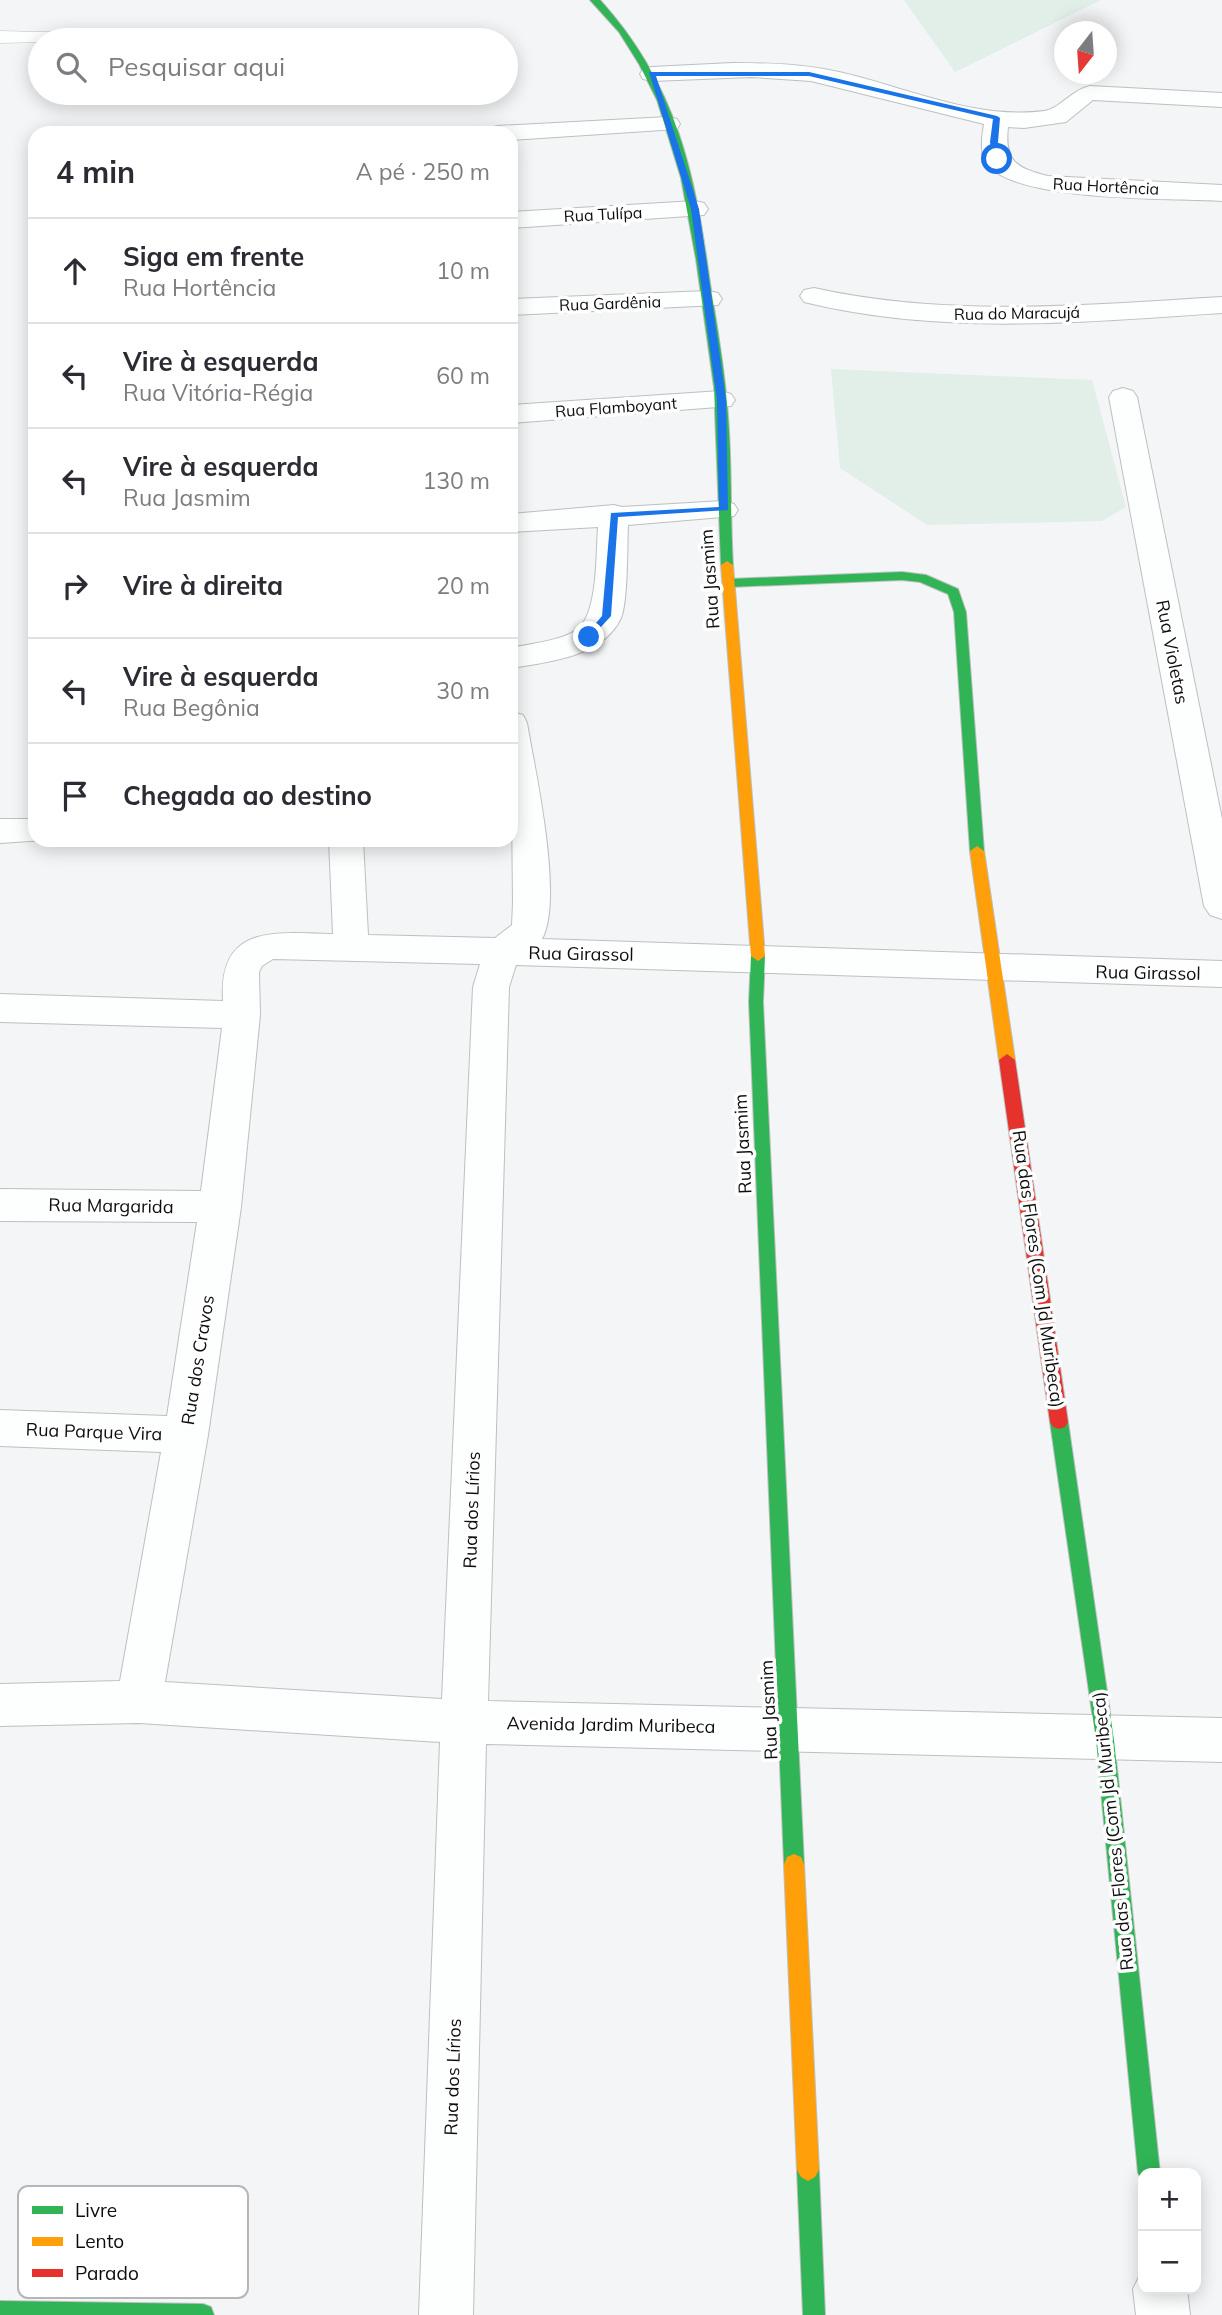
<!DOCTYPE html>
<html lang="pt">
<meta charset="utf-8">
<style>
:root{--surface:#fff;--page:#f7f7f7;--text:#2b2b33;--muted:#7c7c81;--line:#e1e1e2}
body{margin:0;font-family:Mulish,sans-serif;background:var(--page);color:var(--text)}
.controls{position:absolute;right:21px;bottom:21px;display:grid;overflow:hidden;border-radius:14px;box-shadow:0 4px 18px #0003}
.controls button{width:63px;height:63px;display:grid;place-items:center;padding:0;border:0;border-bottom:2px solid var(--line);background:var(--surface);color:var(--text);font:35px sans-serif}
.compass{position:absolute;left:1054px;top:21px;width:63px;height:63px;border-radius:50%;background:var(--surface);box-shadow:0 4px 18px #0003;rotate:197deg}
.stop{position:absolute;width:21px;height:21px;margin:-16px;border:5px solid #1a73e8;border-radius:50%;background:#fff}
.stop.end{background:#1a73e8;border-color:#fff;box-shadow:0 2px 7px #0008}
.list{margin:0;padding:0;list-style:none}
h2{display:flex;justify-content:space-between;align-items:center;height:91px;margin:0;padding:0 28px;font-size:30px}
h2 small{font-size:23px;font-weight:400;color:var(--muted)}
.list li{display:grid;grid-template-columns:46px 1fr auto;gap:21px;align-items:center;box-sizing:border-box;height:105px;padding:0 28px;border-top:2px solid var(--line)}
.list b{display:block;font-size:26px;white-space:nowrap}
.list p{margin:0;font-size:23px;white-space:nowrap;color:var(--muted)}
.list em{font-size:23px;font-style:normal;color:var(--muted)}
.icon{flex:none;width:38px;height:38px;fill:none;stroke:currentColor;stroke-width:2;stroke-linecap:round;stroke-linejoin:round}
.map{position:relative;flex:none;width:1222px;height:2315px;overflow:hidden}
.search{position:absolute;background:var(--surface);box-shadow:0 4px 18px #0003;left:28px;top:28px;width:490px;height:77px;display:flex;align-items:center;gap:18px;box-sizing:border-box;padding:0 24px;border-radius:38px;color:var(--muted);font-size:26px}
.panel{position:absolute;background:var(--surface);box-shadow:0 4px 18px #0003;left:28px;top:126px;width:490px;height:721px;border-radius:21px}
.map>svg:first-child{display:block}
.green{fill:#e2eee8}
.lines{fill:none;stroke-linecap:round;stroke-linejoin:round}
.lane-casing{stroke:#bdbfc0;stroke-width:1}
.street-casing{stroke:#bdbfc0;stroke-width:2}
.fast-casing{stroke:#bdbfc0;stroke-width:2}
.slow-casing{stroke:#bdbfc0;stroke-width:2}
.jam-casing{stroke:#bdbfc0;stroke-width:2}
.lane{fill:#fdfefe;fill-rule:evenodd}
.street{fill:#fdfefe;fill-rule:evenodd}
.fast{fill:#30b455;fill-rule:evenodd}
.slow{fill:#ff9f0a;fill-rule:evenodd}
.jam{fill:#e5322d;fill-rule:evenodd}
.route{fill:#1a73e8}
.labels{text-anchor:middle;stroke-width:7;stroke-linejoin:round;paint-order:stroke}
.far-street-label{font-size:16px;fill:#0c0d0e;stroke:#fff}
.street-label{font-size:18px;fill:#0c0d0e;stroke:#fff}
.key{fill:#fff;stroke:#b6b6b7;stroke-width:2}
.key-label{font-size:19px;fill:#0c0d0e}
</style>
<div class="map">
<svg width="1222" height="2315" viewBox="0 0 1222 2315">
<rect width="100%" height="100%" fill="#f3f5f6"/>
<g class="green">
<path d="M904 0H1101L955 72Z"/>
<path d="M831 369 1092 380 1126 507 1102 521 927 525 840 468Z"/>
</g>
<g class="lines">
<g class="lane-casing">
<path id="lane" d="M0 31 133 34 143 40 0 43Z"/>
</g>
<g class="street-casing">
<g id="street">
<path d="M732 63C768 63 803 64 839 72 906 87 974 120 1044 111 1060 109 1071 90 1090 86L1222 93V107L1093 100 1066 122 1024 128 1008 127C1004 162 1017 168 1048 176L1222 185V201C1174 198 1008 203 985 161 980 150 982 136 984 124L811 81 752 77 652 81 643 79 640 74 643 69 652 67Z"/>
<path d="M668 117 677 119 680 124 677 129 511 140V133H486L489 128 498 126Z"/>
<path d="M695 201 704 203 708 209 704 215 511 228V212Z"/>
<path d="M814 288C950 318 1084 305 1222 297V313C1081 322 943 336 804 302L800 296 804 290Z"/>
<path d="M708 291 718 293 722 299 718 305 511 315V299Z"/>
<path d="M1123 388 1133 391 1137 397 1222 819V919L1210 915 1204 906 1109 397 1113 391Z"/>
<path d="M721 391 731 394 735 400 731 406 511 423V405Z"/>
<path d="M723 501 734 504 738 510 734 516 628 525C627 546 628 601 621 618 603 657 548 662 511 668V648C529 644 566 640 579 628 598 610 596 553 598 527L511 532V514L614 505 622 507Z"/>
<path d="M511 712 523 715 527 723C535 770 564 899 542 939L1222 961V987L516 965 509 987 488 1701 1222 1718V1762L486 1744 473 2315H419L440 1742 139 1723 0 1726V1684L120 1681 161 1452 0 1446V1410L167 1416 197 1222 0 1221V1189L201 1191 222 1028 0 1022V994L223 1001C218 923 276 933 333 934L329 840H363L368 935 495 938 512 925 513 903ZM273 959 480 964 473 987 442 1699 165 1682 208 1435 241 1207 260 1015 259 972 262 966Z"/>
<path d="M0 819H35V840H45L0 843Z"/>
<path d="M1143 2269V2289H1187L1190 2315H1136L1133 2289Z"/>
</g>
</g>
<g class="fast-casing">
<g id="fast">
<path d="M590 0H600C677 85 695 173 710 283 717 327 725 371 728 416 732 465 730 515 733 565L727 569 721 565 714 387 696 259 681 178 657 100 639 64 619 32Z"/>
<path d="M902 572 926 575 958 589 966 612 984 851 977 856 970 851 954 612 948 594 920 582 902 580 730 587 724 583 730 579Z"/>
<path d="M758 951 765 956 763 1002 804 1864 801 1871 794 1874 787 1871 784 1864 749 1002 751 956Z"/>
<path d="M1059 1415 1065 1417 1068 1422 1114 1740 1160 2173H1143V2181L1138 2173 1096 1740 1050 1422 1053 1417Z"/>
<path d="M808 2159 815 2163 819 2170 825 2315H803L797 2170 801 2163Z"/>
<path d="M0 2301 203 2304 211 2307 214 2315H0Z"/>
</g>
</g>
<g class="slow-casing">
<g id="slow">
<path d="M727 561 733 565 765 956 758 961 751 956 721 565Z"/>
<path d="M977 846 984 851 1015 1060 1007 1066 999 1060 970 851Z"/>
<path d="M794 1854 801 1857 804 1864 819 2170 815 2177 808 2181 801 2177 797 2170 784 1864 787 1857Z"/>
</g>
</g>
<g class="jam-casing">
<path id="jam" d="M1007 1054 1015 1060 1068 1422 1065 1427 1059 1429 1053 1427 1050 1422 999 1060Z"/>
</g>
<use href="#lane" class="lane"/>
<use href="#street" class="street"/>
<use href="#fast" class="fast"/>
<use href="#slow" class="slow"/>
<use href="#jam" class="jam"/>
</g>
<path class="route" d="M649 72H809L997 116 1000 118 998 142 1001 159H993L990 142 993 119 809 76H656L699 209 726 400 728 510 618 517 611 616 589 640 584 637 602 616 611 513 719 507 717 400 691 209Z"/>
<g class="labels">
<g class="far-street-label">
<text transform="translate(1106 186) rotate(3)" y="6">Rua Hortência</text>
<text transform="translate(603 214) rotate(-3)" y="6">Rua Tulípa</text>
<text transform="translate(610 303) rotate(-2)" y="6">Rua Gardênia</text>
<text transform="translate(1017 313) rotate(-1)" y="6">Rua do Maracujá</text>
<text transform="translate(616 407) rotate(-4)" y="6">Rua Flamboyant</text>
</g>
<g class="street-label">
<text transform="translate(710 579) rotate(-94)" y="6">Rua Jasmim</text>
<text transform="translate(1172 652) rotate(79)" y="6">Rua Violetas</text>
<text transform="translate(581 954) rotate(1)" y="6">Rua Girassol</text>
<text transform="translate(1148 973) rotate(1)" y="6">Rua Girassol</text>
<text transform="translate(743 1144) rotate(-93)" y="6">Rua Jasmim</text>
<text transform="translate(111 1206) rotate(1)" y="6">Rua Margarida</text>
<text transform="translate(1038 1269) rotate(82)" y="6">Rua das Flores (Com Jd Muribeca)</text>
<text transform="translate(198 1360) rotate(-81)" y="6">Rua dos Cravos</text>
<text transform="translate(94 1432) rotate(2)" y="6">Rua Parque Vira</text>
<text transform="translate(472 1510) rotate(-88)" y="6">Rua dos Lírios</text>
<text transform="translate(769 1710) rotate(-93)" y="6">Rua Jasmim</text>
<text transform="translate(611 1725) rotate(1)" y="6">Avenida Jardim Muribeca</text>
<text transform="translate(1113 1831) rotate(-96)" y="6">Rua das Flores (Com Jd Muribeca)</text>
<text transform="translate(453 2077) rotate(-88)" y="6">Rua dos Lírios</text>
</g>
</g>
<rect x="18" y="2186" width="230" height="112" rx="10" class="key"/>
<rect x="32" y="2206" width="31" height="8" fill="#30b455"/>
<rect x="32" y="2237" width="31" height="9" fill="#ff9f0a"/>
<rect x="32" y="2269" width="31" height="8" fill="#e5322d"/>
<g class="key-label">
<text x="75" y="2217">Livre</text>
<text x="75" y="2248">Lento</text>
<text x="75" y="2280">Parado</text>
</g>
</svg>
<div class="controls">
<button>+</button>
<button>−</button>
</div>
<svg class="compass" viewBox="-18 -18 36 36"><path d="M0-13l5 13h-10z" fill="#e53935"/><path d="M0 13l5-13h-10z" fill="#7c7c81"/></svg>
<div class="stop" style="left:997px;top:159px"></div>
<div class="stop end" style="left:589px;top:637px"></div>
<div class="search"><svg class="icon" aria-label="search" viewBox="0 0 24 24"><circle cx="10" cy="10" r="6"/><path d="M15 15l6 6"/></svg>Pesquisar aqui</div>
<section class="panel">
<h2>4 min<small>A pé · 250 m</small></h2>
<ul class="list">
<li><svg class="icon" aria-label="ahead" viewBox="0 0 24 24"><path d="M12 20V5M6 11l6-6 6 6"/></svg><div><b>Siga em frente</b><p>Rua Hortência</p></div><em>10 m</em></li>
<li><svg class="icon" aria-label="left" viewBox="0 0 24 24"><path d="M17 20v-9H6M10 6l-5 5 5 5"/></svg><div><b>Vire à esquerda</b><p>Rua Vitória-Régia</p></div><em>60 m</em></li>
<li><svg class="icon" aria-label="left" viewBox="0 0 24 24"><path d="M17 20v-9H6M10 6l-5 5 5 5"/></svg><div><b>Vire à esquerda</b><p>Rua Jasmim</p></div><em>130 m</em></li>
<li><svg class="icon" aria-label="right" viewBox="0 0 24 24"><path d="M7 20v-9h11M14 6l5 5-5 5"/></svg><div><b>Vire à direita</b></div><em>20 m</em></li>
<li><svg class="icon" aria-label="left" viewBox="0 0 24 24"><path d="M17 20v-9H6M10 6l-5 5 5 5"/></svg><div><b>Vire à esquerda</b><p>Rua Begônia</p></div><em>30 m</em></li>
<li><svg class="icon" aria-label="arrive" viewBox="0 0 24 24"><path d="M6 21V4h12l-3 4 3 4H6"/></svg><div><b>Chegada ao destino</b></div></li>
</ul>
</section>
</div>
